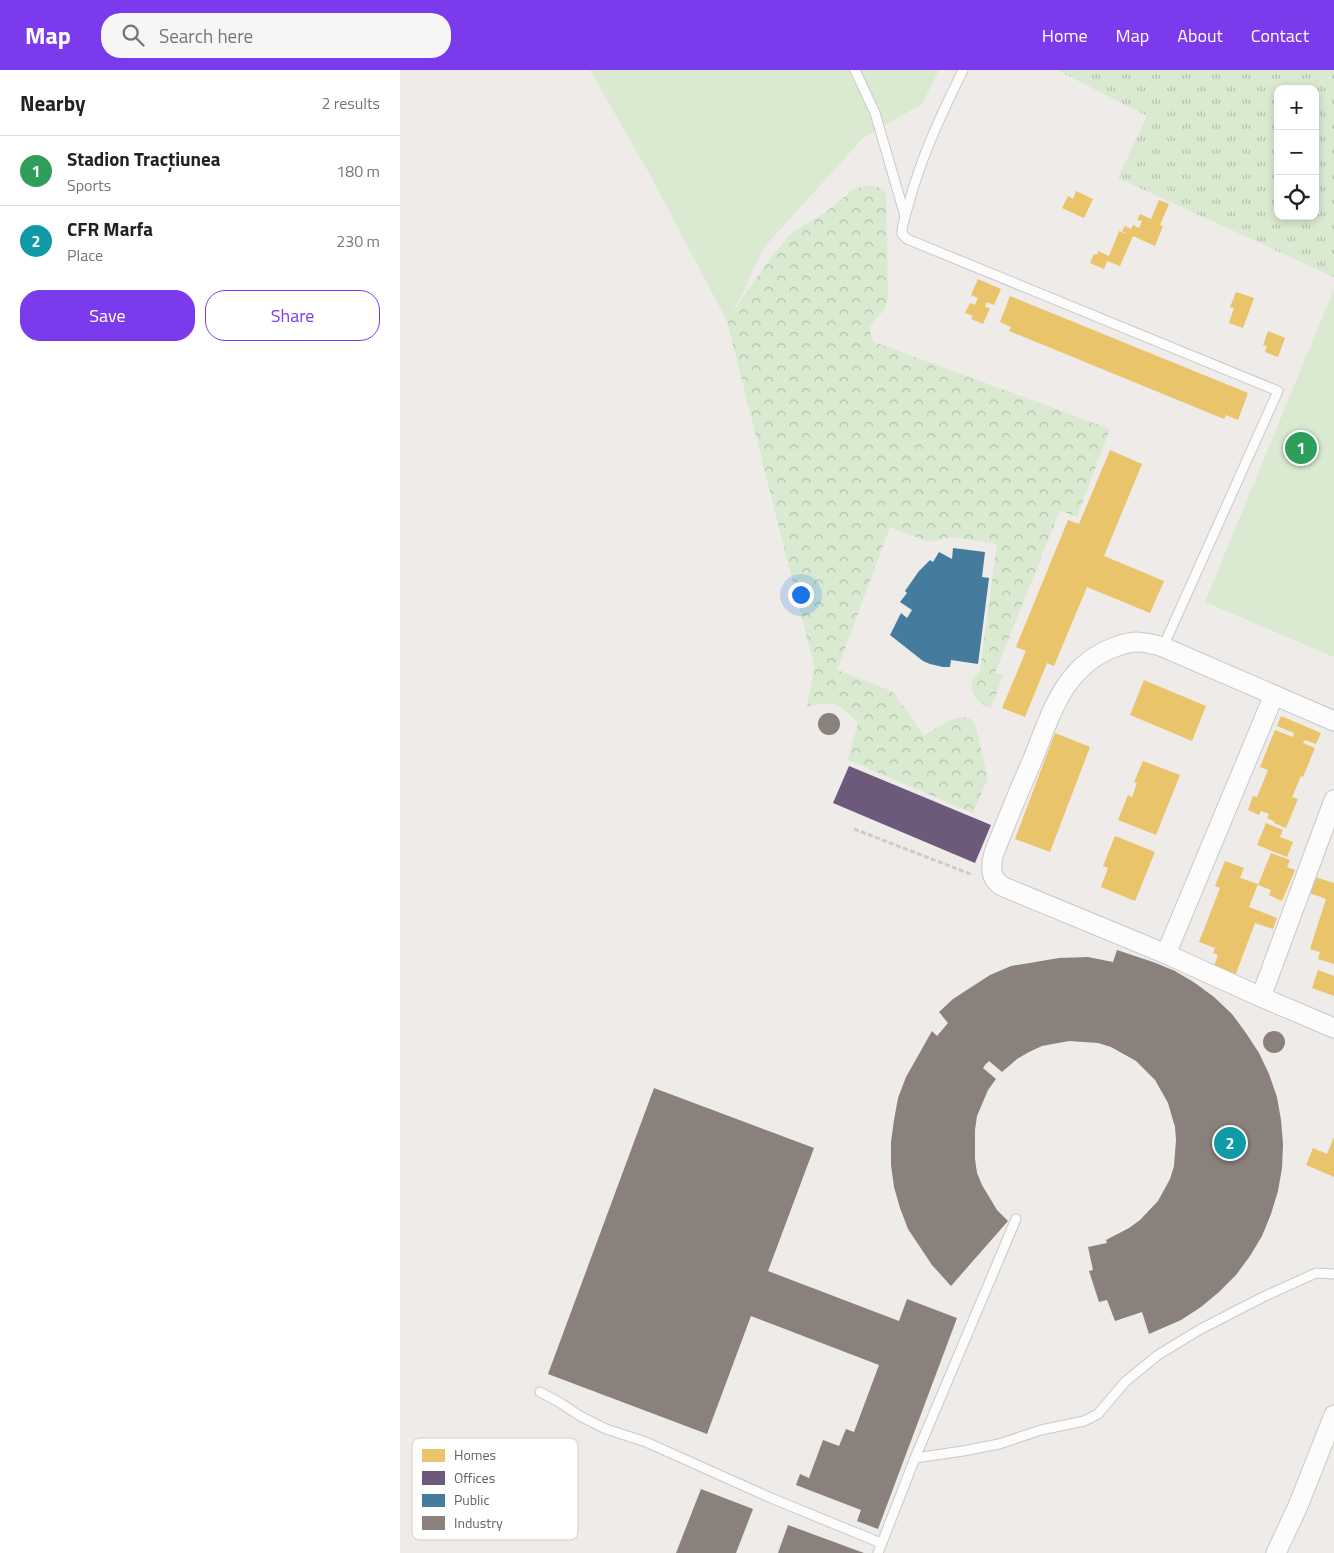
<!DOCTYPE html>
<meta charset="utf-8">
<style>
:root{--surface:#fff;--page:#f6f6f6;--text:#222;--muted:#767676;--line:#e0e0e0;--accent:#7c3aed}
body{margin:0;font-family:"Titillium Web",sans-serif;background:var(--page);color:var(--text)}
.controls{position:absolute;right:15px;top:15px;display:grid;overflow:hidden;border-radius:10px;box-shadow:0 2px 8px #0003}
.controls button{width:45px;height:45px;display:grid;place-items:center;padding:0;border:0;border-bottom:1px solid var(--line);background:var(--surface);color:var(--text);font:25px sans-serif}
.you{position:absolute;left:400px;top:524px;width:18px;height:18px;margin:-12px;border:4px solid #fff;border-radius:50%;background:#1a73e8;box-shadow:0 0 0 8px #1a73e833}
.badge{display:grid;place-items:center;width:32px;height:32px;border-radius:50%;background:var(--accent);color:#fff;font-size:16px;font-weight:700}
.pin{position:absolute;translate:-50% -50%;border:2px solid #fff;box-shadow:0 1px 5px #0006}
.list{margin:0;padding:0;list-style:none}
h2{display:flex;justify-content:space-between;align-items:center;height:65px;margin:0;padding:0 20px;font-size:21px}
h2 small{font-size:16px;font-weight:400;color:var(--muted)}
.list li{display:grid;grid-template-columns:32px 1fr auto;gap:15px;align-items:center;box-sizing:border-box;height:70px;padding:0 20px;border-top:1px solid var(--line)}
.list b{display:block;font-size:19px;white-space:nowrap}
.list p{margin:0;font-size:16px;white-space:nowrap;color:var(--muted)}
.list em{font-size:16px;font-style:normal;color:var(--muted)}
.actions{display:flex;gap:10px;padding:15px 20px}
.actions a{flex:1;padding:11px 0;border:1px solid var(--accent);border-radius:20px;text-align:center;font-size:18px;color:var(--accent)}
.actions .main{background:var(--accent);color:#fff}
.icon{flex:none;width:28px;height:28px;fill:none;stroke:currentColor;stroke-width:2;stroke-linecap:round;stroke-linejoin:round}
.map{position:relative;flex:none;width:934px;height:1483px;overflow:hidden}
header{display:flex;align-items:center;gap:30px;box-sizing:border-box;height:70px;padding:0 25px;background:var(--accent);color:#fff}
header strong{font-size:24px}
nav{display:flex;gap:28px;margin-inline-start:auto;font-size:18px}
.search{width:350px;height:45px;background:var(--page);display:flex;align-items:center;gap:12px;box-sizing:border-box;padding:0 18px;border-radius:20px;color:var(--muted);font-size:19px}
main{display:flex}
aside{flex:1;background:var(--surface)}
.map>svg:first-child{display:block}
.grass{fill:#d9ead1}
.forest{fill:url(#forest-crowns)}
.park{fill:url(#park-tufts);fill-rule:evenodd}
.homes{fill:#e9c46a}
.offices{fill:#6d597a}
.public{fill:#457b9d}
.industry{fill:#8a817c}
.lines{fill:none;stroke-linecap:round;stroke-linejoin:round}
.service-casing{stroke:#c9c9c9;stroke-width:11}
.minor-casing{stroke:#c9c9c9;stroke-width:21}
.path{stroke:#c7cec9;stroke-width:3;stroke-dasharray:5 2.5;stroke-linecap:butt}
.service{stroke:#fcfcfc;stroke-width:9}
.minor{stroke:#fcfcfc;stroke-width:19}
.key{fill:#fff;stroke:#ced0d1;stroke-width:1}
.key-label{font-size:14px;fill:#5d6367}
</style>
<header>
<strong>Map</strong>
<div class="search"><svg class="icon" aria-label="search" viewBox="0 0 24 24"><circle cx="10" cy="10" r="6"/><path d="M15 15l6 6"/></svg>Search here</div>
<nav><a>Home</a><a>Map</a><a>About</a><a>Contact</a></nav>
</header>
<main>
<aside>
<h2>Nearby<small>2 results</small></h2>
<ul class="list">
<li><span class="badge" style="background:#2e9e5b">1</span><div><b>Stadion Tracțiunea</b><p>Sports</p></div><em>180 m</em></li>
<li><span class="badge" style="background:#0f9aa8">2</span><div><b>CFR Marfa</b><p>Place</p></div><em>230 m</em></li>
</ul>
<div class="actions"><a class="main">Save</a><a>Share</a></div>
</aside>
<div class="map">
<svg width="934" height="1483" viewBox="0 0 934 1483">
<defs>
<pattern id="forest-crowns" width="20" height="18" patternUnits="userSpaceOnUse" patternTransform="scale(1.25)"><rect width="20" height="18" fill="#d9ead1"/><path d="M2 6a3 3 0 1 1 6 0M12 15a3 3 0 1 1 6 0" fill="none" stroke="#b3c1ad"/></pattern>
<pattern id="park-tufts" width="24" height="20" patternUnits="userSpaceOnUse" patternTransform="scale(1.25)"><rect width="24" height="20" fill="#d9ead1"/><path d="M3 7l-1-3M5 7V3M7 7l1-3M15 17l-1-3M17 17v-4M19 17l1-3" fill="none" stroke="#b3c1ad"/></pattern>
</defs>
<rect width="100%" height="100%" fill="#eeebe8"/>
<g class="grass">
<path d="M190 0H539L522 34 463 68 366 175 352 202 342 226 327 251 249 103Z"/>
<path d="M934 219V587L805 532Z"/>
</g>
<path class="forest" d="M471 115 483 119 486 124 488 226C487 231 486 237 483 241 473 254 465 254 474 272L710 359 677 447 660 440 595 603 603 605 591 639C580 633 567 624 573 610 575 606 578 604 580 600L597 474 551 467 529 472 490 457 437 600 489 620 494 623 524 666C538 658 554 643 571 649L576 658 587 705V710L573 743 448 690 458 653C436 632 437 630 407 637L414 596 327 251 364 197 389 165 407 153 425 143 454 119Z"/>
<path class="park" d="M657 0H934V207L718 108 747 46ZM878 19H915V146H878Z"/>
<g class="homes">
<path d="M676 121 693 129 684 148 662 138 668 126 673 129Z"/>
<path d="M759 130 769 134 760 155 763 156 755 176 733 166 720 196 707 191 704 199 690 193 694 184 697 185 698 181 709 186 719 161 729 165 722 161 725 156 731 159 733 155 739 158 742 151 737 150 740 144 751 149Z"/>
<path d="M578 209 601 219 594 235 587 232 585 237 590 238 583 254 571 249 573 246 565 243 570 233 575 235 578 228 571 225Z"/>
<path d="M836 222 854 228 843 258 829 253 834 238 830 237Z"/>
<path d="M610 226 848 323 838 350 826 345 824 349 609 261 611 257 600 252Z"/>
<path d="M868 261 885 268 878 287 865 282 867 276 863 275Z"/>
<path d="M710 380 742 394 704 486 764 511 750 543 687 517 654 596 647 593 625 647 602 638 626 581 616 577 668 450 679 454Z"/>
<path d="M744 610 806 636 792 671 730 645Z"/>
<path d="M881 646 921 663 916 674 905 670 903 673 915 678 903 707 901 706 892 727 898 729 886 758 874 753 875 752 867 748 869 744 861 741 859 745 848 740 853 726 857 727 868 700 860 697 875 660 893 667 894 663 877 656Z"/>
<path d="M655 663 690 677 650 782 615 769Z"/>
<path d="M743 691 780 705 756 765 718 750 728 725 732 727 737 713 734 712Z"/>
<path d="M866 753 883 760 880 767 893 772 887 787 857 775Z"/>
<path d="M715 766 755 782 735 831 701 817 708 798 703 796Z"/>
<path d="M871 783 890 790 887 797 895 800 882 831 869 825 871 820 858 815Z"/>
<path d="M825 791 844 798 840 808 858 814 849 837 877 848 873 859 855 853 834 909 812 901 818 885 813 883 815 878 799 872 820 818 815 816Z"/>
<path d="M912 806 934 813V894L918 889 920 882 910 879 926 829 907 822Z"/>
<path d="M918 900 934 906V926L912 918Z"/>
<path d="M934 1067V1107L906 1095 913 1078 927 1084Z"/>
</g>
<path class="offices" d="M449 696 591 755 575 793 433 733Z"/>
<path class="public" d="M553 478 585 482 582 507 589 508 578 594 551 590 550 597H543L530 594 523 591 490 565 501 543 507 548 512 540 500 532 507 523 505 521 519 501 530 490 533 492 539 482 552 489Z"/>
<g class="industry">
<circle cx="429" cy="654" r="11"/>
<path d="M717 880 753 892 775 901 795 913 814 927 832 944 846 963 859 983 869 1004 877 1027 881 1050 883 1074 882 1098 878 1121 871 1144 862 1166 850 1186 836 1205 819 1222 801 1237 781 1250 749 1264 742 1242 715 1251 707 1230 699 1232 689 1201 693 1200 688 1177 707 1173 706 1170 729 1158 740 1150 758 1131 770 1109 774 1096 776 1070 775 1057 768 1033 755 1010 736 991 711 977 698 973 669 971 642 976 629 982 617 989 602 1002 589 991 585 995 583 998 596 1009 588 1020 577 1046 575 1060V1089L577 1103 582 1115 597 1140 608 1151 551 1216 532 1195 508 1159 500 1138 494 1117 491 1095V1072L494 1050 498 1028 506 1007 532 961 537 966 548 953 539 942 553 929 590 905 611 896 659 888 688 887 713 892Z"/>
<circle cx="874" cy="972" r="11"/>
<path d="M254 1018 414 1078 368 1201 499 1251 507 1229 557 1248 478 1459 457 1451 461 1440 396 1415 400 1404 409 1408 423 1370 439 1376 446 1359 454 1362 479 1295 351 1246 307 1364 148 1304Z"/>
<path d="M301 1419 353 1439 336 1483H276Z"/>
<path d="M388 1455 464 1483H378Z"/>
</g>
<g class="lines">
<g class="service-casing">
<g id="service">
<path d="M455 0 475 43 505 146"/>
<path d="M563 0C542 43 521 87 509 133 506 144 502 153 502 164L507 169 878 321 763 577"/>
<path d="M140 1322 159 1332 180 1346 206 1359 246 1372 371 1428 481 1473"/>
<path d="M515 1388 616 1149"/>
<path d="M478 1483 515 1388 563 1381 599 1374 641 1360 684 1351 698 1344 725 1312 742 1298 758 1285 799 1260 863 1227 916 1203 934 1204"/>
</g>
</g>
<g class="minor-casing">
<g id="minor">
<path d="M934 651 763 577C743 571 734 570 715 577 663 596 651 645 632 691 619 721 606 752 594 783 590 797 590 810 604 817L766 884 861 927 934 958"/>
<path d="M766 884 874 625"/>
<path d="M861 927 934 730"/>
<path d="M876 1483 898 1436 934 1345"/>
</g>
</g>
<path class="path" d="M454 759 573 805"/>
<use href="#service" class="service"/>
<use href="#minor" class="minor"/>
</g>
<rect x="12" y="1368" width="166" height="102" rx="8" class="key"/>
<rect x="22" y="1379" width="23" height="13" fill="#e9c46a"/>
<rect x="22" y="1401" width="23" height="14" fill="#6d597a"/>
<rect x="22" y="1424" width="23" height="13" fill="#457b9d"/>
<rect x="22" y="1446" width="23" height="14" fill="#8a817c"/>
<g class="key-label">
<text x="54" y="1390">Homes</text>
<text x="54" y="1413">Offices</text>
<text x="54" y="1435">Public</text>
<text x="54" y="1458">Industry</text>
</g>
</svg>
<div class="controls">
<button>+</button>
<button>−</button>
<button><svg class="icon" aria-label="locate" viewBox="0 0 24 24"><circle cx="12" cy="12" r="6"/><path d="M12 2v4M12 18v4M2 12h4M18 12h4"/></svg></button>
</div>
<div class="you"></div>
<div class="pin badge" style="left:901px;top:378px;background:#2e9e5b">1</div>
<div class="pin badge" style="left:830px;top:1073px;background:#0f9aa8">2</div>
</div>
</main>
